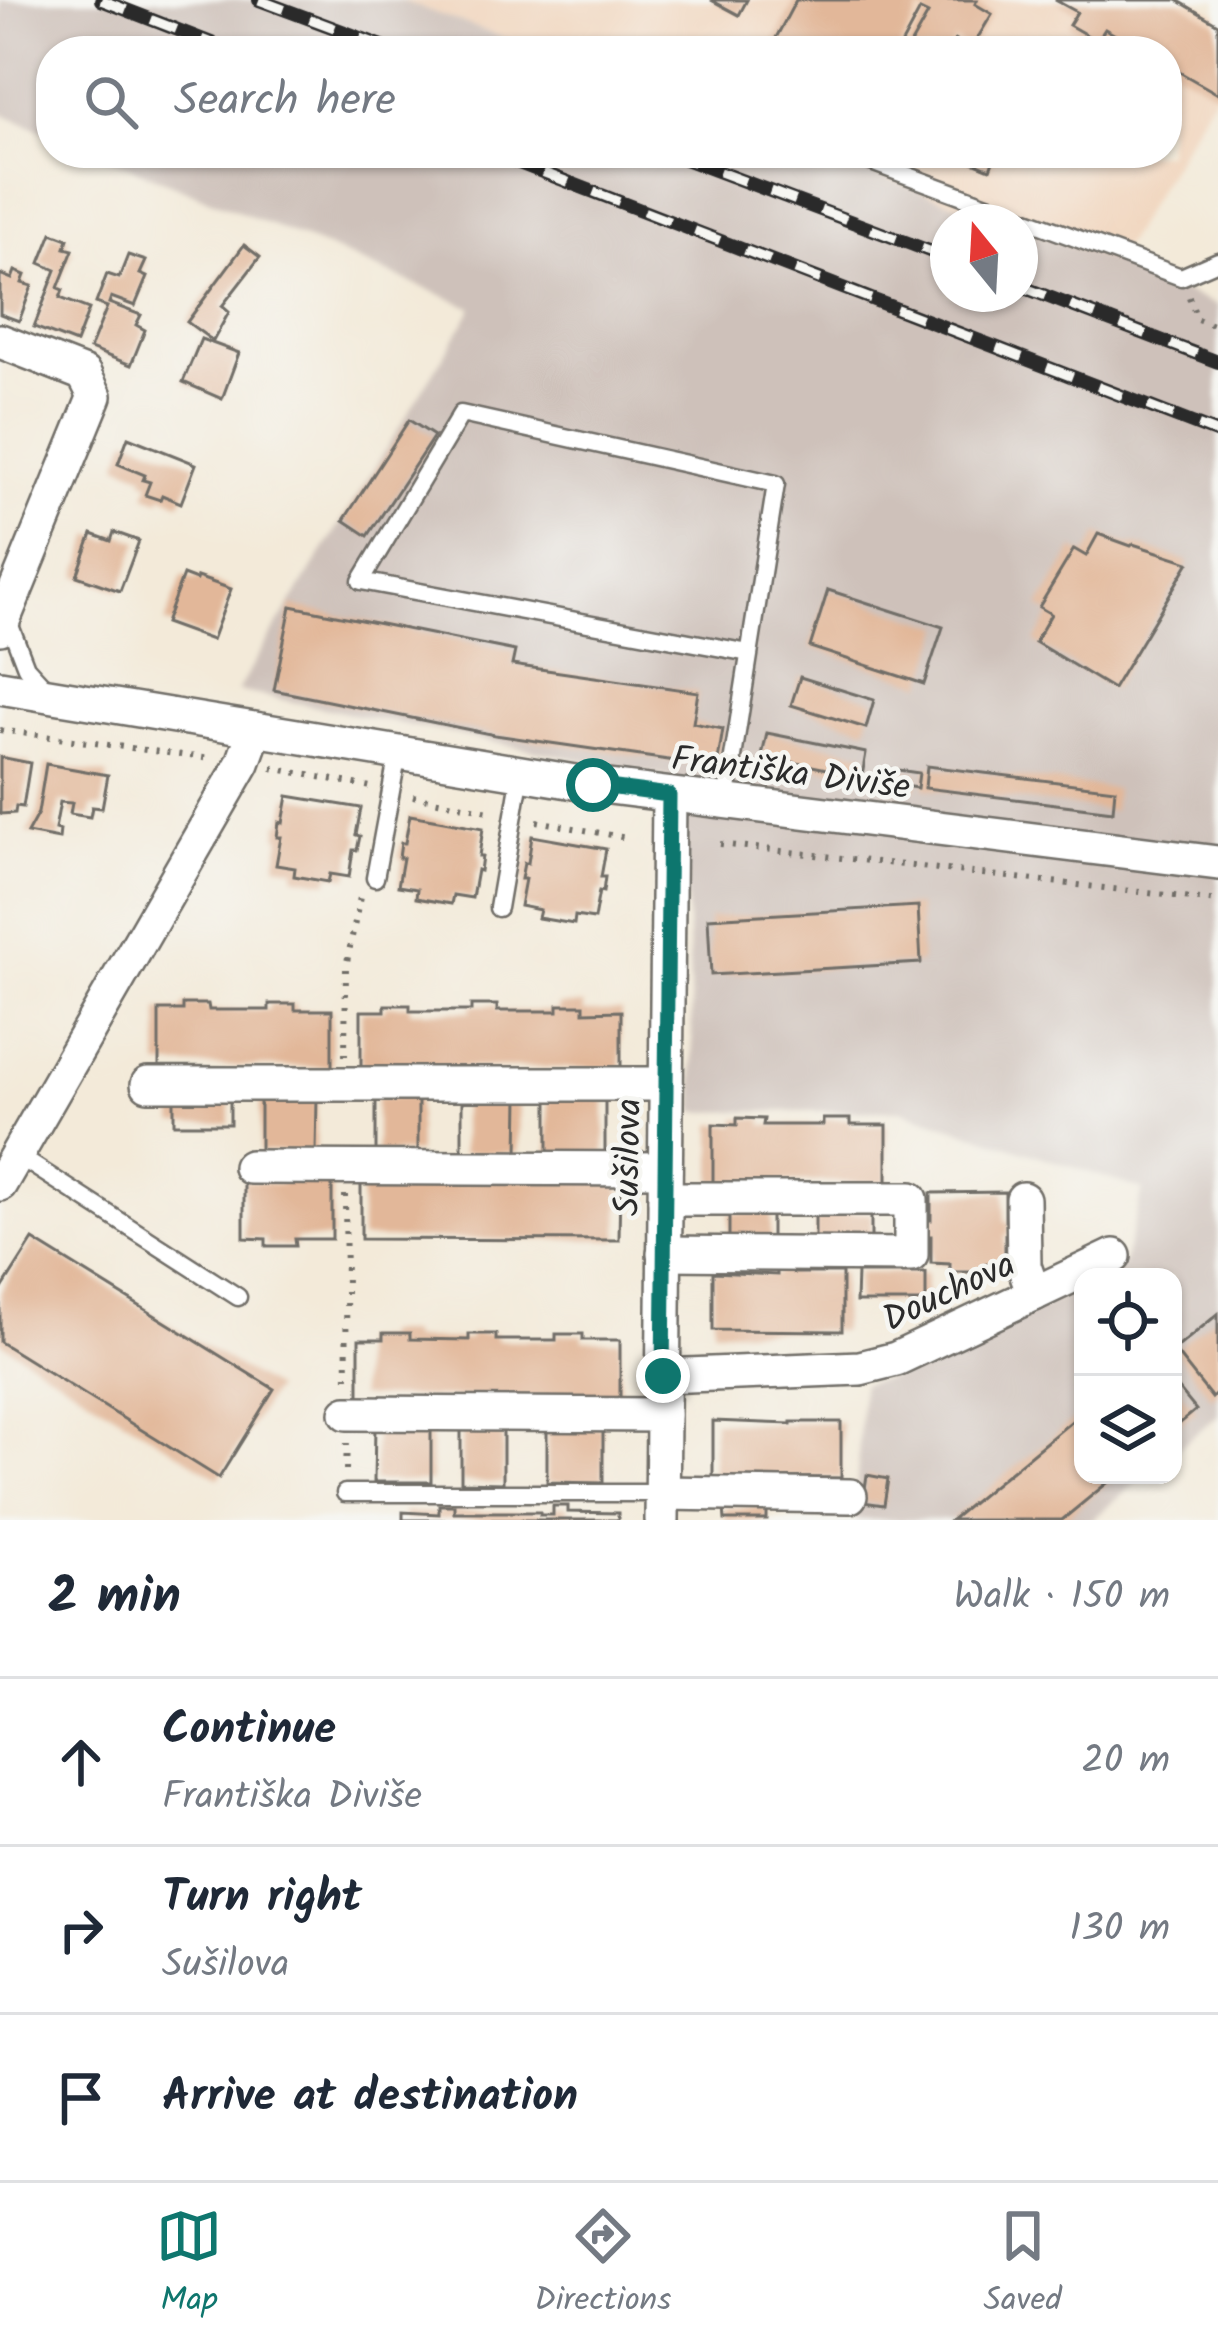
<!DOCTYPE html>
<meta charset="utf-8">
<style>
:root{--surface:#fff;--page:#f6f6f7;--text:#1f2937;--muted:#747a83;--line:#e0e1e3;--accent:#0f766e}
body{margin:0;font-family:Kalam,sans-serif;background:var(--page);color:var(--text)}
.controls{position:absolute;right:36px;bottom:36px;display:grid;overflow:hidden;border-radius:24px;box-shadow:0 3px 9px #0004}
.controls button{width:108px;height:108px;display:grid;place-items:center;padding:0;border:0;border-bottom:3px solid var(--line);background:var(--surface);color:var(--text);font:60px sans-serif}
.compass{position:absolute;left:930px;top:204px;width:108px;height:108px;border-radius:50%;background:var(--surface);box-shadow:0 3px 9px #0004;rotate:342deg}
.stop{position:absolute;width:36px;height:36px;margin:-27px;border:9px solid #0f766e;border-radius:50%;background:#fff}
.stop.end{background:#0f766e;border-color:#fff;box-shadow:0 3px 12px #0008}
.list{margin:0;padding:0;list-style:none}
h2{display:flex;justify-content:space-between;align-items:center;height:156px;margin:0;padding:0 48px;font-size:51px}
h2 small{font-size:39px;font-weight:400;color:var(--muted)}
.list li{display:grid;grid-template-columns:78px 1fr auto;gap:36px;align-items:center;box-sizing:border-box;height:168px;padding:0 48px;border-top:3px solid var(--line)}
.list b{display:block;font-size:45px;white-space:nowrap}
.list p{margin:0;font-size:39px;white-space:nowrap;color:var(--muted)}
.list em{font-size:39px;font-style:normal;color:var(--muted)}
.icon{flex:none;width:66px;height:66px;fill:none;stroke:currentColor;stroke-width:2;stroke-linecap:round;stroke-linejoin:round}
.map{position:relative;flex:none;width:1218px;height:1520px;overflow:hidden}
.search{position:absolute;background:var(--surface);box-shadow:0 3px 9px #0004;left:36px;right:36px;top:36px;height:132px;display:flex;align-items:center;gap:30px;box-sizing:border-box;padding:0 42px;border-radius:48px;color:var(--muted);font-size:45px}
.sheet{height:660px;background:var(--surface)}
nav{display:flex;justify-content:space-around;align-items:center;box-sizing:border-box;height:168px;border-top:3px solid var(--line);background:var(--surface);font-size:33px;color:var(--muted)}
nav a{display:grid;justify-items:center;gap:6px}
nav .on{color:var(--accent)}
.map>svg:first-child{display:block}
.built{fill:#f1d5bd}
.industrial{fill:#cec1ba}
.building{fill:#e2b799}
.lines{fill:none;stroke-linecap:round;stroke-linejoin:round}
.lane-casing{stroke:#716e68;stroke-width:21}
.street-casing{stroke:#716e68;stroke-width:38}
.path{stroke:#716e68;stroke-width:6;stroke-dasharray:3 9;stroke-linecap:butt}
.lane{stroke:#fff;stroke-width:16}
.street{stroke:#fff;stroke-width:33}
.rail-casing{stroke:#2b2b2b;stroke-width:14}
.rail{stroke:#f6f6f2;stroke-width:9;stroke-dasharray:27;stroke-linecap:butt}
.route{stroke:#0f766e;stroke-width:15}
.labels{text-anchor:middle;stroke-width:9;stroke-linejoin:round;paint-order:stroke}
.street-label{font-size:36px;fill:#2b2b2b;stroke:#f6f6f2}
</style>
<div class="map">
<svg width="1218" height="1520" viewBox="0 0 1218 1520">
<rect width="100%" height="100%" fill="#f6f6f2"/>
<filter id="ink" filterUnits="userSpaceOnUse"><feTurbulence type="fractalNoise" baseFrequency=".00833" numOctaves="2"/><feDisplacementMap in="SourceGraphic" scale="24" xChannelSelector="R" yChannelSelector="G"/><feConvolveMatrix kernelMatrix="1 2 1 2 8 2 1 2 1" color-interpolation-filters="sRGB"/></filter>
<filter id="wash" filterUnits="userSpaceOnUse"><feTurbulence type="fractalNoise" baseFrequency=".004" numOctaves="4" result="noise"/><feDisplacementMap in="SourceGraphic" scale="48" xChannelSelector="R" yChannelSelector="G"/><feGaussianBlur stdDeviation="2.7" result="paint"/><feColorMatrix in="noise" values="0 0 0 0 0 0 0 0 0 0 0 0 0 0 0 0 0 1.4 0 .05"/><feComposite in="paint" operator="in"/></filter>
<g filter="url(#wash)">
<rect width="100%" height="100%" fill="#f3ead9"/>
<path class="built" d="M400 0H1194L1218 14V88L1114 262 1020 227V222H1005L817 153H1167V51H539Z"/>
<g class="industrial">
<path d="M0 0H400L539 51H51V134L0 113Z"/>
<path d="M96 153H817L1005 222H948V294H1020V227L1114 262 1218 306V1415L1173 1452V1277H1103L1122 1267 1143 1190 900 1110 695 1112 682 780 237 691 473 308Z"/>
<path d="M1083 1287V1475H1146L1092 1520H855L862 1384 910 1373Z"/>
</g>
<g id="blocks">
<g class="building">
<path d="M711 0H747L739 15Z"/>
<path d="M796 0H977L975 4 992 14 971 49 955 40 948 51H907L928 14 920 10 898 51H769Z"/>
<path d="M1055 0H1177L1218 24V94L1167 65V51H1143L1105 29 1097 41 1069 25 1077 12Z"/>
<path d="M951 153H996L990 169Z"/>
<path d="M52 233 68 239 65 248 73 250 58 288 63 290 60 298 89 309 76 343 34 327 56 270 40 263Z"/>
<path d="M244 245 260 257 222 306 229 312 213 341 187 322Z"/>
<path d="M128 255 146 261 140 274 147 277 135 306 111 297 109 303 141 315 136 325 145 330 131 365 90 349 107 307 96 303 107 274 119 278Z"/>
<path d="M15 271 25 275 22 283 32 286 19 321 0 314V274L12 279Z"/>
<path d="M201 339 239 353 222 399 183 382Z"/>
<path d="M409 420 434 436 368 536 344 520Z"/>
<path d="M128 437 196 464 181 503 162 495 160 500 145 495 150 482 143 480 145 475 118 464Z"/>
<path d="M114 532 139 541 120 591 77 576 92 534 111 541Z"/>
<path d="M1098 534 1131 546 1133 544 1189 562 1113 689 1035 642 1051 614 1039 607 1074 549 1086 556Z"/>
<path d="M183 575 196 580 197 577 231 589 212 640 165 623Z"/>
<path d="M828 590 943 627 924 684 810 647Z"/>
<path d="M291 606 515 651 512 665 698 692 693 723 723 729 717 767 495 735 274 690Z"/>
<path d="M800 677 874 700 866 728 791 705Z"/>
<path d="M767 733 866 753 862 776 762 756Z"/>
<path d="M0 757 30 763 23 807 16 806 15 813 0 814Z"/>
<path d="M46 764 108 775 102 808 92 807 90 817 70 814 72 803 60 802 55 829 60 830 59 839 27 833 38 813Z"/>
<path d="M927 766 1115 789 1113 811 925 788Z"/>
<path d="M891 769 919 773 917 788 889 784Z"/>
<path d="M288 796 361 808 356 835 360 836 357 850H353L349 877 330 874 328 882 294 876 295 868 276 865 281 837H277L279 822 283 823Z"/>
<path d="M410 815 483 828 479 856H482L480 871 477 870 472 898 453 895 451 904 416 898 417 889 398 886 403 858H399L401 843H405Z"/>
<path d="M532 836 606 849 601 877H605L603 892 599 891 594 919 575 916 574 924 538 918 540 910 520 906 525 879H521L524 863H528Z"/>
<path d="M918 906 921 963 711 975 708 918Z"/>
<path d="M183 1004H208L209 1010H269V1004H295V1010H332V1067L159 1066V1010H183Z"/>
<path d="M385 1005H410V1011H471V1005H497V1011H558V1005H584V1012L621 1011V1068L361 1067V1011H385Z"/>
<rect x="174" y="1096" width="56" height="28"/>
<path d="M260 1096H317L316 1152H260Z"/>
<path d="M418 1096V1153H376V1097Z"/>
<path d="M462 1097H519L518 1153H462Z"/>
<path d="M548 1097 605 1098V1154L548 1153Z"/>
<path d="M737 1118 764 1119 763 1125H823V1119H850V1125H887V1182H713V1124L737 1125Z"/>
<path d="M281 1175 332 1181V1239H295L296 1246H266V1239L244 1238V1181L280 1184Z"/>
<path d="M426 1176 620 1183 619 1240 361 1239V1182L426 1184Z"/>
<path d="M1005 1192V1221H1009V1236L1005 1235V1264H986L985 1272H950V1264L931 1263V1236H927V1220H931V1193Z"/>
<rect x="729" y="1213" width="42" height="29"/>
<rect x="815" y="1213" width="56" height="29"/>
<path d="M33 1240 274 1389 219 1478 0 1342V1292Z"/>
<path d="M777 1267H792L793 1273H842V1331L713 1330V1272L777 1275Z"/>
<path d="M857 1273H926V1302H856Z"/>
<path d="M1218 1314V1392L1212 1398 1174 1350Z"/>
<path d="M383 1333H410V1339L469 1340V1334H496V1340H556V1334H583V1340H620V1398L359 1397V1339H383Z"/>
<path d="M1173 1382 1196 1410 1173 1429Z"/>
<path d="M1083 1412V1475H1117L1062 1520H951Z"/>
<path d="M713 1421 791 1424V1422H841V1478L713 1477Z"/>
<path d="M375 1426H431V1482H374Z"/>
<path d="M461 1426H503V1483L461 1482Z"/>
<path d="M547 1426 603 1427V1483L547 1482Z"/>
<path d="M867 1475 888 1479 884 1505 863 1502Z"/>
<path d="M439 1505H454V1512H540V1515H553V1506H568V1512L618 1513V1520H403V1512L439 1514Z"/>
<path d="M767 1507V1520H725L724 1508Z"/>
</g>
</g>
</g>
<g filter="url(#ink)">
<use href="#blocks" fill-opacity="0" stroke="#716e68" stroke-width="3"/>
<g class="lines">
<g class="lane-casing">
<g id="lane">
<path d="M847 153 1181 277 1218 261"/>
<path d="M6 615 26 667 48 691"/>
<path d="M726 802 776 484 461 414 361 581 749 653"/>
<path d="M375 878 398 753"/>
<path d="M498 908 521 773"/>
<path d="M17 1155 238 1297"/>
<path d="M345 1493H662"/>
</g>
</g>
<g class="street-casing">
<g id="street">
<path d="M0 341 84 374 95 396 0 628"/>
<path d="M0 687 593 785 1218 863"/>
<path d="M148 1084H666"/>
<path d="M250 1167 665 1169"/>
<path d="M0 1184 243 763 255 730"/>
<path d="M1023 1199 1024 1266 1034 1294"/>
<path d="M664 1253 911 1255V1199H665"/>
<path d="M663 1376 860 1368 896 1359 1114 1256"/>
<path d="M347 1413 663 1415"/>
<path d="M662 1493 850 1496"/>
<path d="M662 1520 669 795"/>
</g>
</g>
<g class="path">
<path d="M1189 297 1197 319 1218 327"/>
<path d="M0 730 211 759"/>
<path d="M272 768 371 787"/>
<path d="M413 796 494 812"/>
<path d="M537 821 627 838"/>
<path d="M720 844 1218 901"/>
<path d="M345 1056 346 967 360 897"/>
<path d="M345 1195 347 1386"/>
<path d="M346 1470 347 1441"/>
</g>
<use href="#lane" class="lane"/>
<use href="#street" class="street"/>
<g class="rail-casing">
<g id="rail">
<path d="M101 0 232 51"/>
<path d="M259 0 396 51"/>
<path d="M493 153 1218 433"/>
<path d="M669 153 948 258"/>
<path d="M1020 286 1218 362"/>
</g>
</g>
<use href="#rail" class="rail"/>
</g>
</g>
<g class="lines" filter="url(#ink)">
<path class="route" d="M593 785 669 795 663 1376"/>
</g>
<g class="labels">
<g class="street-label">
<text transform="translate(791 771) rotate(7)" y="13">Františka Diviše</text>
<text transform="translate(626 1157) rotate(-89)" y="13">Sušilova</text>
<text transform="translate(948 1290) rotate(-25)" y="13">Douchova</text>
</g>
</g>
</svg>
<div class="controls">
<button><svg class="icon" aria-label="locate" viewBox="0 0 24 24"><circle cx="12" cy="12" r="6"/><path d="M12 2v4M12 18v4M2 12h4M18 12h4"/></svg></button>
<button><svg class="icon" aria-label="layers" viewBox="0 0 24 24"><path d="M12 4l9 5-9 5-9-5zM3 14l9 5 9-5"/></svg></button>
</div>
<svg class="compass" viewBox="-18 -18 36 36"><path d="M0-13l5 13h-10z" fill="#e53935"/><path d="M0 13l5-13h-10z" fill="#747a83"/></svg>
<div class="stop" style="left:593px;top:785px"></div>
<div class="stop end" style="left:663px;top:1376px"></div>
<div class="search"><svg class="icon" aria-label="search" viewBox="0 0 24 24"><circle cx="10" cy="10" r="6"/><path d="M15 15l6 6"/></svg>Search here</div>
</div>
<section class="sheet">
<h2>2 min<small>Walk · 150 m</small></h2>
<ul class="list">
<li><svg class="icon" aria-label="ahead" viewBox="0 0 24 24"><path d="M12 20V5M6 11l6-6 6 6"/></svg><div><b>Continue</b><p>Františka Diviše</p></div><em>20 m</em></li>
<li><svg class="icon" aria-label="right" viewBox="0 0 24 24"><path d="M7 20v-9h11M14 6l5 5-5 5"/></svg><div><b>Turn right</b><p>Sušilova</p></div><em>130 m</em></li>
<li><svg class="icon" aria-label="arrive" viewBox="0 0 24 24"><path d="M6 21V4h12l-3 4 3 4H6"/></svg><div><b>Arrive at destination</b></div></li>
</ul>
</section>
<nav>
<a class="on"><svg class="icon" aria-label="map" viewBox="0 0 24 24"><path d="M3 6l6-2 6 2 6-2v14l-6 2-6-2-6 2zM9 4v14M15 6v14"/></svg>Map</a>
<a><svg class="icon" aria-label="directions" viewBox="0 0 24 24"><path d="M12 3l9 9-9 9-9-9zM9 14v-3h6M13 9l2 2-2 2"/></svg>Directions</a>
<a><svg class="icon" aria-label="saved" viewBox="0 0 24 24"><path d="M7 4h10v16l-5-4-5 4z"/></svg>Saved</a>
</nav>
